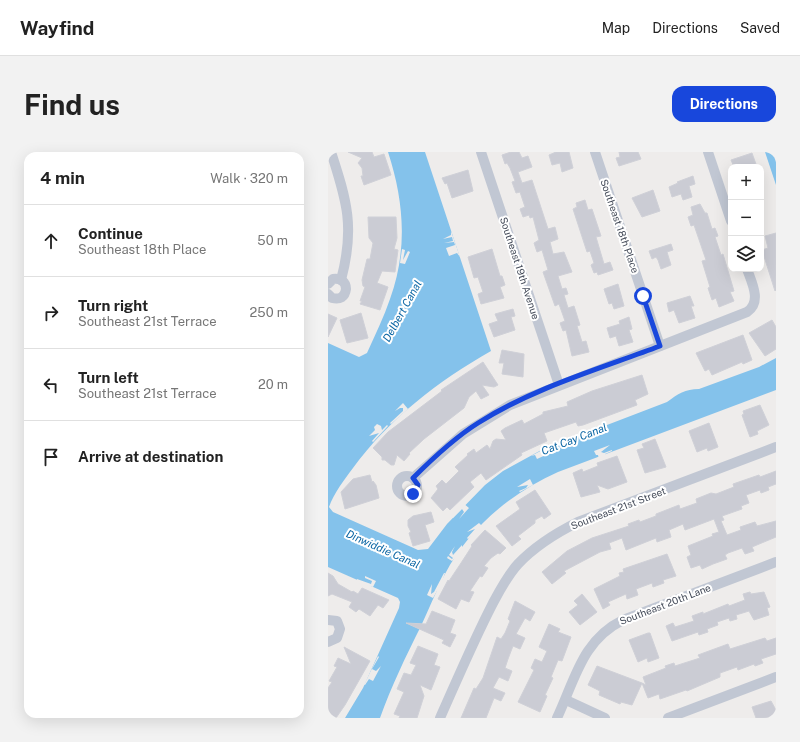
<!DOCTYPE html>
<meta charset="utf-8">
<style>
:root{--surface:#fff;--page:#f2f2f2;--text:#222;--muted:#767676;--line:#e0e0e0;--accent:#1847dc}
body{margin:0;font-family:"Public Sans",sans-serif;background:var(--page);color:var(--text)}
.controls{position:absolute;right:12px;top:12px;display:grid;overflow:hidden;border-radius:8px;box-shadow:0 4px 16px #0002}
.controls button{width:36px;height:36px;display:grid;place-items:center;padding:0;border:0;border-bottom:1px solid var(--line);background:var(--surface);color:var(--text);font:20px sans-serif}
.stop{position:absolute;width:12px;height:12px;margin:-9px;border:3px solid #1847dc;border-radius:50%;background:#fff}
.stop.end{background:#1847dc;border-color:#fff;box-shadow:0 1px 4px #0008}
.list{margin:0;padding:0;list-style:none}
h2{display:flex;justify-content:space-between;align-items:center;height:52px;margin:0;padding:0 16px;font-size:17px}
h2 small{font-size:13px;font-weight:400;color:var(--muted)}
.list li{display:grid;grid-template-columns:26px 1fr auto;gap:12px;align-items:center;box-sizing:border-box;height:72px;padding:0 16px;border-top:1px solid var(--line)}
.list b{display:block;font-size:15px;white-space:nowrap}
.list p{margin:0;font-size:13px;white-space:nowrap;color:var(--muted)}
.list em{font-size:13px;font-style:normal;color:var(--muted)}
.icon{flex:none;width:22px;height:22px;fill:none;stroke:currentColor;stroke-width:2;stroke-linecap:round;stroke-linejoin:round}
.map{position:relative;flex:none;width:448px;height:566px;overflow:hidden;border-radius:12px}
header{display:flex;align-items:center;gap:24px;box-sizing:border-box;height:56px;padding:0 20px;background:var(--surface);border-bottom:1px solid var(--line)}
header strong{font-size:19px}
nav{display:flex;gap:22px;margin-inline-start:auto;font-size:14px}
.intro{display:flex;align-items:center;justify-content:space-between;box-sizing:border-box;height:96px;padding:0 24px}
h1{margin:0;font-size:28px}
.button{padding:10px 18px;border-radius:12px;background:var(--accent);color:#fff;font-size:14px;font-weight:700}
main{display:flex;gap:24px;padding:0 24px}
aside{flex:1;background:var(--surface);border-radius:12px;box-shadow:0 4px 16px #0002}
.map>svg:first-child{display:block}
.water{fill:#84c2eb}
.pier{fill:#eeeceb}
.building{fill:#cbccd4;stroke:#cfd0d7}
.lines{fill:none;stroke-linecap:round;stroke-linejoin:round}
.minor{stroke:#c1c7d3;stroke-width:10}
.route{stroke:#1847dc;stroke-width:5}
.labels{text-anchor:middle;stroke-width:4;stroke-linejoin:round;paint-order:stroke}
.street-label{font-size:10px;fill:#444b59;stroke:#fff}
.water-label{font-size:11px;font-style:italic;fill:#0b66a4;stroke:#fff}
</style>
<header>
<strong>Wayfind</strong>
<nav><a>Map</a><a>Directions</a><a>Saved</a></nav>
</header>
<div class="intro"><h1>Find us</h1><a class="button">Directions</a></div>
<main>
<aside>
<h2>4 min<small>Walk · 320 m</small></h2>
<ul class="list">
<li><svg class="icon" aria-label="ahead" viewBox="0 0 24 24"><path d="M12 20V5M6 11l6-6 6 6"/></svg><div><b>Continue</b><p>Southeast 18th Place</p></div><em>50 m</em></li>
<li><svg class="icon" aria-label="right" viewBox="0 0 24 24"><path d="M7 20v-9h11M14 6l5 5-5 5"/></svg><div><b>Turn right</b><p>Southeast 21st Terrace</p></div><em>250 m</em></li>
<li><svg class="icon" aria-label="left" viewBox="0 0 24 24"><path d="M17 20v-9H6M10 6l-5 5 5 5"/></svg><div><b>Turn left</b><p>Southeast 21st Terrace</p></div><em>20 m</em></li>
<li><svg class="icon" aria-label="arrive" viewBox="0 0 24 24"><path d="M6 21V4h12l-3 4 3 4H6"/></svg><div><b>Arrive at destination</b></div></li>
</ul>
</aside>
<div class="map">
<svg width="448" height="566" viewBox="0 0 448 566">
<rect width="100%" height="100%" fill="#eeeceb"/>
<g class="water">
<path d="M60 0H97L163 199C110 229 61 267 25 316 16 328 6 341 1 355L5 360 90 398 100 397 119 372 157 333 175 319 228 290 232 291 339 250C350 242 357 237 371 237L431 215 448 206V238L230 320C183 341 141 376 117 422 108 439 101 457 93 474 78 504 63 535 52 566H17L35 536 71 456 72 450 70 446 0 415V191L31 205 39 201C47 183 56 165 62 147 80 97 76 49 60 0Z"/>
<path d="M437 0H448V33Z"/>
</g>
<g class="pier">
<path d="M123 79 132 105 129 101 121 104 118 96 127 93 126 90 116 91 125 89 124 85 115 87 123 83Z"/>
<path d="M74 97 77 98 75 108 80 99 82 100 77 112 72 111Z"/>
<path d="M75 251 80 257 63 272 62 271 75 259V256H72L67 259Z"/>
<path d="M49 272 53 274 54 278 59 273 60 274 45 290 44 289 51 281 41 284 47 278 46 275Z"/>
<path d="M282 293 273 300 276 301 284 298V299L277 302 278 304 271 307 270 303H268L266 299Z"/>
<path d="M220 295 221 297 213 301H222L209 307 207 303 203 304Z"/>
<path d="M202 327 205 333 192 340 191 339 198 336 200 333 189 335Z"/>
<path d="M135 351 141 356 131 367 136 360 134 357 125 366 123 364Z"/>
<path d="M151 371 155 375 140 387 139 386 147 377 139 380Z"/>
<path d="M134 393V399L124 409 119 406 120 404 124 407 125 406 121 403 127 394 124 400 125 403Z"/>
<path d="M116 421H117L111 439H109L105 446 99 443 104 432 103 442 106 440Z"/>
<path d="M37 424 48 429 45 435 28 430 29 427 43 432 44 429 37 426Z"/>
<path d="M50 504 51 505 44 517 48 519 53 514 45 529 41 527 37 533H36Z"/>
</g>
<g class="building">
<path d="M20 0H44L46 5 56 2 63 23 36 33 33 24H35L34 16 30 11 34 6Z"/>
<path d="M183 0H191L194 6 200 4 204 15 190 20 194 31 204 28 220 77 227 75 230 87 222 90 225 102 236 100 244 120 230 124 234 137 238 136 240 142 236 143 240 156 246 154 252 173 249 174 254 190 258 189 261 200 244 204 238 178 235 179 232 171 237 169 231 152 227 154 215 120 220 118 214 98 209 100 206 91 211 88 205 65 202 66 201 63 195 65 192 57 197 55 192 40 188 41 184 30 187 29 182 16 179 11 177 12 174 3Z"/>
<path d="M228 0H241L245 16 234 20 232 11 224 13 221 3Z"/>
<path d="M291 0H310L313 7 291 14 288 6 292 5Z"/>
<path d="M424 1 429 15H406L403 8Z"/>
<path d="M140 18 145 39 124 46 119 31 117 32 114 26Z"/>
<path d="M365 24 367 32 361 34 364 45 355 48 353 42 344 45 341 35 350 31 349 30Z"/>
<path d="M325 38 332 59 314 65 304 46Z"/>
<path d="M257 48 260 58 264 57 273 84 268 85 276 112 282 110 285 118 270 123 269 120 266 121 263 113 266 111 262 99 259 100 245 57 249 55 248 51Z"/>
<path d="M372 52 377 61H379L384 77 387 76 390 84 387 85 393 103 395 102 406 139 402 140 406 149 391 155 388 146 384 148 380 136 382 135 374 109 378 108 366 73 363 74 360 65 365 63 363 55Z"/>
<path d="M40 65H68L69 86 66 97 70 98 67 120 54 119 49 131 60 135 52 158 32 152 34 149H32L37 135 35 134 34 128 39 107H42L45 91 41 86Z"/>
<path d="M448 81V138L447 139 434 98 440 96 437 84Z"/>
<path d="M343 92 345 98 339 100 343 113 333 117 330 108 328 105 324 107 321 99Z"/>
<path d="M164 97 172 124H174L177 133 172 135 176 146 153 152 150 142 155 140 150 125 146 126 140 105Z"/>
<path d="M290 132 296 154 286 157 284 151 281 152 276 137Z"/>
<path d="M362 144 366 154H363L367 166 351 171 346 158 341 160 339 151Z"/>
<path d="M185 157 187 164 183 165 187 178 166 185 161 172 170 169 167 162Z"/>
<path d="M33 161 40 186 19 191 12 168Z"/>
<path d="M0 162 9 166 0 185Z"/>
<path d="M301 165 304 177 301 178 305 190 291 194 288 184 282 186 279 176 292 172 291 169Z"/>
<path d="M444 168 448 175V197L437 204 421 181Z"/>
<path d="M415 183 424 208 415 212 414 210 384 223 381 217 377 219 368 201Z"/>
<path d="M174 198 196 202 195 225 174 222 176 211H171Z"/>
<path d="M155 210 170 233 166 235 154 233 161 243 153 247 148 239 141 245 136 256 96 287 81 301 82 302 76 309 69 303 66 313H63L57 308H54V305L45 296 60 280 114 239 113 238Z"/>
<path d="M314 223 320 242 307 248 309 253 255 273 250 274 248 270 216 281 219 289 193 301 194 303 158 328 153 321 142 330 146 335 122 358 119 355 115 359 103 346 110 337 108 334 114 328 118 332 131 319 127 315 140 303 139 302 146 297 148 301 159 293 162 297 165 289 168 287 178 288 173 279 177 276 194 268 196 272 215 262V260L240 254 239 250 264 239Z"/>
<path d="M432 253 441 273 429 279 430 282 422 285 414 263 416 262 415 259Z"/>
<path d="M381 271 390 295 380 299 379 296 369 300 361 279Z"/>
<path d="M327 287 338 315 317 321 309 298 316 296 314 292Z"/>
<path d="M289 304 299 330 280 337 269 333 272 340 253 345 245 321 254 317 255 320 270 314 269 311Z"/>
<path d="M448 319V332L440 335 441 338 433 341 432 338 418 343 421 351 413 354 414 357 394 364 396 368 393 369 399 383 413 378 412 375 427 370 429 374 448 369V385L424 395 426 399 417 402 414 396 400 401 397 403 399 407 385 412 374 417 372 413 363 416 359 405 363 403 360 394 385 384 384 382 391 380 386 367 357 378 355 372 341 378 343 385 329 390 328 386 298 398 294 386 281 391 283 397 272 400 236 419 238 421 224 432 214 420 239 399 264 386 301 374 300 372 311 368 312 370 328 364V362L351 353 352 357 369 351 368 347 383 341 388 342 406 335 405 332 431 323 432 325Z"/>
<path d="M42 323 44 330 45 329 48 333 51 346 17 357 13 340 25 327Z"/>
<path d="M207 338 223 362 216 367 214 364 207 368V371L190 384 193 387 184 394 168 374 192 357 188 350Z"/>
<path d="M103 360 106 370 97 373 102 389 85 394 81 381 83 380 80 374V368L85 364Z"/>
<path d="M157 378 178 396 172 402 170 401 163 406 156 414 160 416 154 425 152 424 142 439 146 440 141 450 133 447 128 457 110 447 120 428 121 429 133 411 144 394 143 393Z"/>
<path d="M339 402 348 424 335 428 336 431 325 435 324 431 308 437 310 443 299 447 298 442 280 450 282 453 275 457 266 437 292 424 291 421 296 420 295 417Z"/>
<path d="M0 421 5 424 10 432 24 440 25 439 30 442 34 436 61 448 55 456 50 453 42 464 31 457 28 460 21 455 24 450 4 442 0 444Z"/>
<path d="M422 440 423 442 436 440 442 455 439 456 441 463 426 468 421 459 408 463 409 467 402 469 401 466 389 470 390 473 379 477 380 480 371 483 370 480 344 489 338 474 345 471 347 475 366 469 364 464 375 460V462L400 452 401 454 417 448 415 442Z"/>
<path d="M254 442 269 460 252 473 241 460 250 453 246 449Z"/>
<path d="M187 449 207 460 202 469 197 466 188 482 197 486 192 497 185 494 180 507 177 516 184 519 180 529 171 525 165 536 177 541 173 549 166 546 158 566H133L146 536 148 537 155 526 169 485 173 487 177 481 182 469 180 467Z"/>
<path d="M104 459 127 468 122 481 128 483 122 495 114 491 116 488 78 471 98 472Z"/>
<path d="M221 472 232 477 230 480 243 485 234 509 230 508 223 525 225 526 217 543 219 544 212 560 190 550 206 518 203 516 207 507 214 510 219 499 211 495Z"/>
<path d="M320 481H322L331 506 320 510 319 506 310 510 301 488Z"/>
<path d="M437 486 439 489 448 486V502L433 507 435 511 427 514 426 512 410 518 409 515 392 521V525L359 539 358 538 332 547 331 542 320 546 314 531 318 533 315 525 338 516 337 514 346 511 347 514 372 506 370 503 400 492 402 497Z"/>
<path d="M90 494 110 502 106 513 112 515 103 538 92 533 96 544 89 566H71L72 564 66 562 76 540 69 537 76 521 83 523 88 513 82 511Z"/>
<path d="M16 495 42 509 17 553 8 566H0V536L4 530 1 529 9 515 6 514 10 506 23 512Z"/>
<path d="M269 514 314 531 304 553 293 550 292 552 271 543 272 539 260 533Z"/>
<path d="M443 549 448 558V566H428L424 555Z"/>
</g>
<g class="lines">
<g class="minor">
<path d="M3 0C19 49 27 76 13 128"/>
<path d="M153 0 231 233"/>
<path d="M267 0 332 194"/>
<path d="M380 0 403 69"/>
<path d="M0 132 5 127C13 126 18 130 18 137 17 145 12 148 4 146L0 142"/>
<circle cx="79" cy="334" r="10"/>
<path d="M85 326 135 282 182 253 419 160C434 150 424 131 419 117"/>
<path d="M0 468 9 469 12 477 9 486 0 490"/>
<path d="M238 548 277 566"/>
<path d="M112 566C129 528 145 490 164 453 172 438 179 424 190 412 207 394 228 381 250 370L448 295"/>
<path d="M229 566C247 528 254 488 295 468L448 410"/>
<path d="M340 566 448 525"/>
</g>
</g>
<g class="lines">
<path class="route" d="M85 342 90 333 85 326C105 306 126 286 150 271 205 236 271 217 332 194L315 144"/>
</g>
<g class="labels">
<g class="street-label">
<text transform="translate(292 74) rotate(71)" y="4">Southeast 18th Place</text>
<text transform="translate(192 116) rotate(72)" y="4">Southeast 19th Avenue</text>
<text transform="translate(290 356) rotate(-21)" y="4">Southeast 21st Street</text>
<text transform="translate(337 452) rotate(-21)" y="4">Southeast 20th Lane</text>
</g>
<g class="water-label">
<text transform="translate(74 159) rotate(-61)" y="4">Delbert Canal</text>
<text transform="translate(246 287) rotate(-21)" y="4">Cat Cay Canal</text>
<text transform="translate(55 397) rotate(24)" y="4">Dinwiddie Canal</text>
</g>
</g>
</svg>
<div class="controls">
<button>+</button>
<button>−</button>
<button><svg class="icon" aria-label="layers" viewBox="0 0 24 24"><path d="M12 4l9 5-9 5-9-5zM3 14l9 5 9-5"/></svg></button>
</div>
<div class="stop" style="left:315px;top:144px"></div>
<div class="stop end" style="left:85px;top:342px"></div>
</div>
</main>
